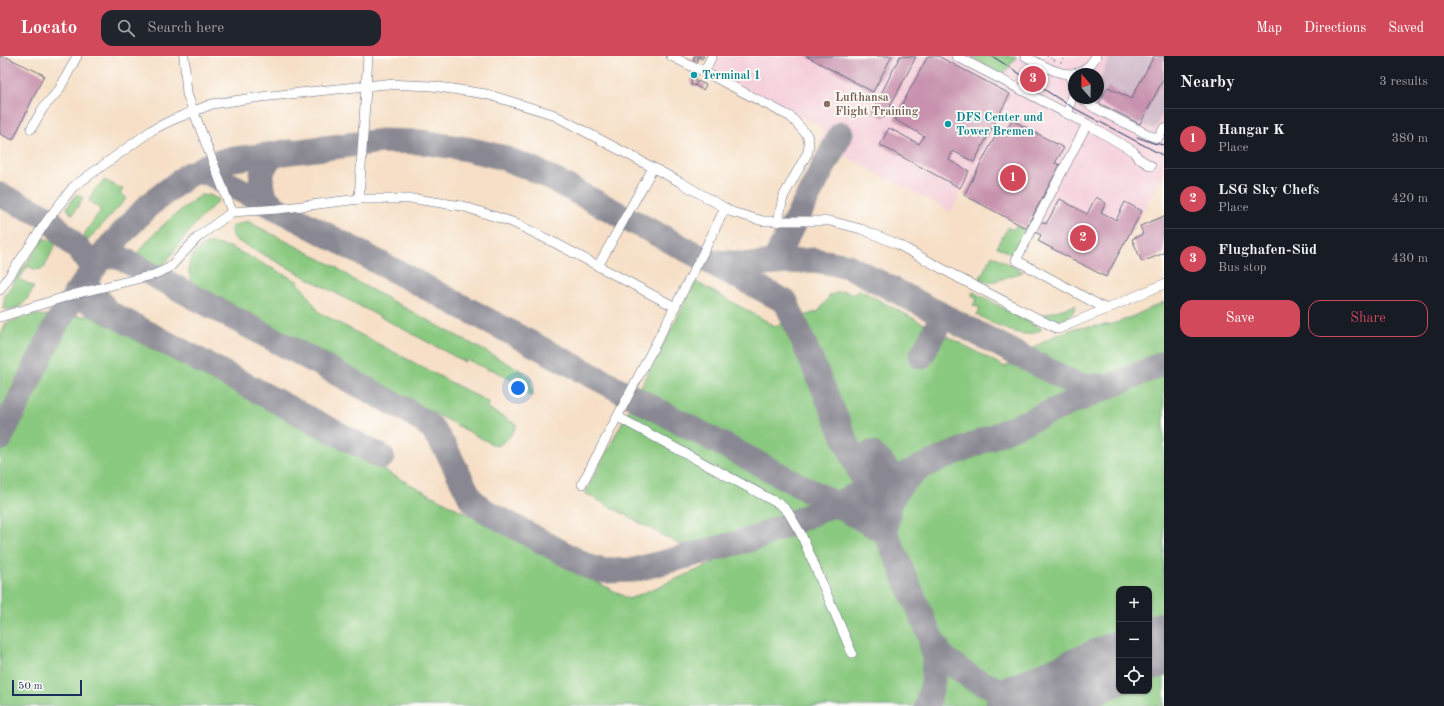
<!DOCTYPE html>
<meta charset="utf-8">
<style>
:root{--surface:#171b24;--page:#20242c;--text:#f1f3f6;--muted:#9ea1a6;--line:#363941;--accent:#d1495b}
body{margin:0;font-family:"Old Standard TT",serif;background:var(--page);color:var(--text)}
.controls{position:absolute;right:12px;bottom:12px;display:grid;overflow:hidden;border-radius:8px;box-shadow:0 1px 3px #0004}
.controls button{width:36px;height:36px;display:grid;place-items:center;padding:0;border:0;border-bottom:1px solid var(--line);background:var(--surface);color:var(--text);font:20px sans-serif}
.compass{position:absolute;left:1068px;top:12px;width:36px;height:36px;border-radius:50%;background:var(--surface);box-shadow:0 1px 3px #0004;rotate:339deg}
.scale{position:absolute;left:12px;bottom:10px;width:70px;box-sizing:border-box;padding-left:4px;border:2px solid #1b2f5e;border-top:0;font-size:11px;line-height:14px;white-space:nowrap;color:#1b2f5e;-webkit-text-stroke:3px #fdfcf7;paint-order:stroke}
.you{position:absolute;left:518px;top:332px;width:14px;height:14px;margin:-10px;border:3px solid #fff;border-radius:50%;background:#1a73e8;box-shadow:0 0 0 6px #1a73e833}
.badge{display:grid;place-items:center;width:26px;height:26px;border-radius:50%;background:var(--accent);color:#fff;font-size:13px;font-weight:700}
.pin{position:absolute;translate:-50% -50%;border:2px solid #fff;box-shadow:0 1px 4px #0006}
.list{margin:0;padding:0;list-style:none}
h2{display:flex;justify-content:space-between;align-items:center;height:52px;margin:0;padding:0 16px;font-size:17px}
h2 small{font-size:13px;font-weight:400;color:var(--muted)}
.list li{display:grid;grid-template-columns:26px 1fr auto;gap:12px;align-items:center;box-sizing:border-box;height:60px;padding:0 16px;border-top:1px solid var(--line)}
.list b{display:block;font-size:15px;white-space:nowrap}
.list p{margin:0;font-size:13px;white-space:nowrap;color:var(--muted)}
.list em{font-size:13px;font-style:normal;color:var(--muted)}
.actions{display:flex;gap:8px;padding:12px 16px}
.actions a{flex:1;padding:9px 0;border:1px solid var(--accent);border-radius:12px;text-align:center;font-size:14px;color:var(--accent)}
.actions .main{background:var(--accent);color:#fff}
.icon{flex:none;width:22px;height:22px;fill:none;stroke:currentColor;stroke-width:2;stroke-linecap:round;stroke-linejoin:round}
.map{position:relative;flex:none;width:1164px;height:650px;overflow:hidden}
header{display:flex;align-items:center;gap:24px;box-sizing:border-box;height:56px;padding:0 20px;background:var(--accent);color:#fff}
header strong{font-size:19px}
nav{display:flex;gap:22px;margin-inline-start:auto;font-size:14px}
.search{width:280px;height:36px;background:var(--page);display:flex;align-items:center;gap:10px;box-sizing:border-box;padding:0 14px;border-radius:12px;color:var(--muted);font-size:15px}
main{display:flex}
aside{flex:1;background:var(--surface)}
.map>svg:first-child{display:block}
.built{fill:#f5cfda}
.industrial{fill:#d1bdcb}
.green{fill:#8ac980;stroke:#527c6f;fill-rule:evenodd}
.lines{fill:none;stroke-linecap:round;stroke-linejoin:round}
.taxiway{stroke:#888792;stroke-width:25}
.runway{stroke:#888792;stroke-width:63}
.building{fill:#c892ae}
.minor-casing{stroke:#686d82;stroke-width:10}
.path{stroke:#686d82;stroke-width:1.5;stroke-dasharray:1 3;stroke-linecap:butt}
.minor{stroke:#fff;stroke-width:9}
.tram{stroke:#1b2f5e;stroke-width:1}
.culture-dot{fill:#0f9aa8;stroke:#fdfcf7;stroke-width:1.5}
.education-dot{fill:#8d6e63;stroke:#fdfcf7;stroke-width:1.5}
.labels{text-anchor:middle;stroke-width:3.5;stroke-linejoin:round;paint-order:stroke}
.culture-label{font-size:12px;font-weight:bold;fill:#0d838f;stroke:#fdfcf7;text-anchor:start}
.education-label{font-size:12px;font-weight:bold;fill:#785e54;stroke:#fdfcf7;text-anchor:start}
</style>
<header>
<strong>Locato</strong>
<div class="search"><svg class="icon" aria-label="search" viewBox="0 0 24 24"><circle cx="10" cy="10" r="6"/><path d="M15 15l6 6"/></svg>Search here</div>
<nav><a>Map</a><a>Directions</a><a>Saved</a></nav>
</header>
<main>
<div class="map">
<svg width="1164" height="650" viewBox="0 0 1164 650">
<rect width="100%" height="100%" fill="#fdfcf7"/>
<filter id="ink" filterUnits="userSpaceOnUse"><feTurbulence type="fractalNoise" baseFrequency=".025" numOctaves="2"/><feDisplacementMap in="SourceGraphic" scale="8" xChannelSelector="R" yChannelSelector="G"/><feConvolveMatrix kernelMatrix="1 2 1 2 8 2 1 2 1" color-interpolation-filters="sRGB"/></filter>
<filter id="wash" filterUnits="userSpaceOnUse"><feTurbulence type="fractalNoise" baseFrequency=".012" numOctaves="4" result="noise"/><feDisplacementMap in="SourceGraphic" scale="16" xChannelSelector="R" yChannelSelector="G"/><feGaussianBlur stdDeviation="0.9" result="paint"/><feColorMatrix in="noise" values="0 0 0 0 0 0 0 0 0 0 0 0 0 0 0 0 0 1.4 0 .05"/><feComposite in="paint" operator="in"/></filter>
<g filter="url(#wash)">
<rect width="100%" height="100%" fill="#f6dfc6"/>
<path class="built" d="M717 0H1111L1098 26V18H1074V42H1093L1099 47 1154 74 1164 56V116L1106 221 1038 185 1041 179 1035 176 1036 173 1028 169 1059 109 997 77 966 134 962 133 951 156 847 101 820 86 824 79 820 70 716 17 714 7Z"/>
<path class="industrial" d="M1111 0H1164V56L1154 74 1099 47 1093 42H1098V26Z"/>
<g class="green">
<path d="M970 0H1015L1016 1 1003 19Z"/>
<path d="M104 124 123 133 120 138 127 142 87 185 85 182V177L100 155V153L89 145 95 133Z"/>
<path d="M77 138 83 142 73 158 70 157 67 151Z"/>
<path d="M201 139H210L219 144 195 168 165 207 159 211 136 199C155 174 176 157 201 139Z"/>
<path d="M247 165 336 211 357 226 522 315 530 322 533 340 518 334 525 323 516 318 513 325 491 313 489 314 466 303 465 306 238 185C232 181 231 177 232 170Z"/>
<path d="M1016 170 1026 175 1014 199 997 191 1008 171 1013 174Z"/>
<path d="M44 182 56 187 44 212 36 214 28 210 19 223 34 231C25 247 23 254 3 253L5 239Z"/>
<path d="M207 188H215L230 191 297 225 320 257 490 347 487 352 517 369C511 380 508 385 496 390L193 229C184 214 190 194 207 188Z"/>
<path d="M992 199 1023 216 989 227 980 222Z"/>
<path d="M696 226 775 270 819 255 830 239 843 235 855 238 858 233 1005 311C1026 297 1048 280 1073 273 1085 270 1100 271 1112 268 1130 263 1147 253 1164 246V650H0V280L6 267 31 259 90 260 629 543 714 507 585 437ZM1119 533H1149V635H1119Z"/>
<path d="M973 236 1042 273 1041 274C1037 275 1033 278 1029 278 1012 279 992 266 977 259L980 252 973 249 977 243 971 239Z"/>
<path d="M1076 249C1071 267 1056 267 1042 259Z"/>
</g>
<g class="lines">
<g class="taxiway">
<path d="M191 118 206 110 226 104 382 85 421 86 467 93 501 101 535 114 786 246 929 577 934 602 933 626 927 650"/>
<path d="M0 139 47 161 95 211"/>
<path d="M274 151C271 147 266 143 264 139 259 126 261 110 272 101 276 99 280 98 284 96"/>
<path d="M100 203 109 200 121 202 408 355 431 371 447 395 471 443 482 453 589 511 604 515 634 514 756 482 835 448 885 476C889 448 891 435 914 417"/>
<path d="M719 206 750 209 814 204 848 210 1075 328 1085 330H1105"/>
<path d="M773 207 841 78"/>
<path d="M108 256C98 245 93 225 75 238L108 256 382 401"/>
<path d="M921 301 943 259"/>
<path d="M0 383 58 265 100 203 111 189 149 149 189 118 196 116 208 117 274 151 835 448 1164 307"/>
<path d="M871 397C887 409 894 420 888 440"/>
<path d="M931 581 942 600 971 622 1002 635 1017 636H1039L1075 625"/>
</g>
<g class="runway">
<path d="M1149 593 1164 587"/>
<path d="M1017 650 1119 606"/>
</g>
</g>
<g id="blocks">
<g class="building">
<path d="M0 0H4L44 19 13 84 0 78Z"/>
<path d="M694 0H704L702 3 698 1 695 26 697 27 698 25 706 29 703 34 696 30 695 28V30L691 29Z"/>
<path d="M806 0H892L873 36Z"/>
<path d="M900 0 916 1 884 62 872 56Z"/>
<path d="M928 0H938L1010 38 974 106 953 95 949 104 969 115 960 132 880 89 889 72 919 88 924 80 894 63Z"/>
<path d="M1154 0H1164V22L1140 68 1099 47 1108 31 1131 43Z"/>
<path d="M1012 64 1064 92 1055 107 1060 109 1026 172 964 139 997 77 1003 80Z"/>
<path d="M1096 141 1106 147 1101 156 1116 164 1125 146 1142 155 1106 221 1038 185 1041 179 1035 176 1041 165 1046 168 1060 143 1087 158Z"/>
<path d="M1164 160V197L1142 206 1132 183 1143 178 1140 170Z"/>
</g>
</g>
</g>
<g filter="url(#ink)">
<use href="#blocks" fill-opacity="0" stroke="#686d82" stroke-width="1"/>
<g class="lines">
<g class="minor-casing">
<g id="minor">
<path d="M184 0 187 38 232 156"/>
<path d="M671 0 693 11"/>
<path d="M956 0 1087 68 1133 95 1138 102 1151 110"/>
<path d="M1025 0C1050 13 1078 33 1096 0"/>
<path d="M697 12 791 61 807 79 809 87 808 96 783 141 778 166"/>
<path d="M704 16 712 0"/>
<path d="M1081 42 1095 52 1151 80 1158 82 1164 72"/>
<path d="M1068 58 1073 34 1070 19"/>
<path d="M1087 68 1016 204 1106 253 1164 228"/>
<path d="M31 73 43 52 59 34 77 0"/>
<path d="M359 143 368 0"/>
<path d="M598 210 653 112"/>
<path d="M0 234 48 163 73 131 152 74 172 64 212 48 261 41 385 28 432 30 486 38 552 58 680 126 732 156 763 165H830L861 173 897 188 959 222 1058 273 1106 253"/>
<path d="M0 261 75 238 153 219 169 212 198 181 232 156 278 153 359 143H415L462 150 512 166 557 188 675 251"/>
<path d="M618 361 781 449 788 456 801 478 852 597"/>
<path d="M582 428 701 201 725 152"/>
</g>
</g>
<g class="path">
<path d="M1047 0 1056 5"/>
<path d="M1061 7 1065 0"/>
</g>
<use href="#minor" class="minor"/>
<g class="tram">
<path d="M992 0 1070 50 1164 100"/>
<path d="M1137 81 1153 87 1164 89"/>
</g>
</g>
</g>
<g class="culture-dot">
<circle cx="694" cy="19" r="4"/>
<circle cx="948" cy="68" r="4"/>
</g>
<circle class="education-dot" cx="827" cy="48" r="4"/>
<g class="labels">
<g class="culture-label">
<text x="702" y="23">Terminal 1</text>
<text x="956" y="65">DFS Center und<tspan x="956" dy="14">Tower Bremen</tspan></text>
</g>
<g class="education-label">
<text x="835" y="45">Lufthansa<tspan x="835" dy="14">Flight Training</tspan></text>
</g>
</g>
</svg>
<div class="controls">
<button>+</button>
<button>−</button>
<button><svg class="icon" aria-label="locate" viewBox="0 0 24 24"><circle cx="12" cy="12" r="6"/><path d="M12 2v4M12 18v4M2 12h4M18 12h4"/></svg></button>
</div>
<svg class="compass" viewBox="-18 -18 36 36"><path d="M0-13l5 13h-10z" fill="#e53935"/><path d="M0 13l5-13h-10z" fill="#9ea1a6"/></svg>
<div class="scale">50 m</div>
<div class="you"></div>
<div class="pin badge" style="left:1013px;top:122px">1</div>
<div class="pin badge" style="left:1083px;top:182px">2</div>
<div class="pin badge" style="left:1033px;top:23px">3</div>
</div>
<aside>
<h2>Nearby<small>3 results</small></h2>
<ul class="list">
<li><span class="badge">1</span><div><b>Hangar K</b><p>Place</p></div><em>380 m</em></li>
<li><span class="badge">2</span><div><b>LSG Sky Chefs</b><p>Place</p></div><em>420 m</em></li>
<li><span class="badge">3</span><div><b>Flughafen-Süd</b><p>Bus stop</p></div><em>430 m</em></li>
</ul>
<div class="actions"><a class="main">Save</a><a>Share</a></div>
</aside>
</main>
